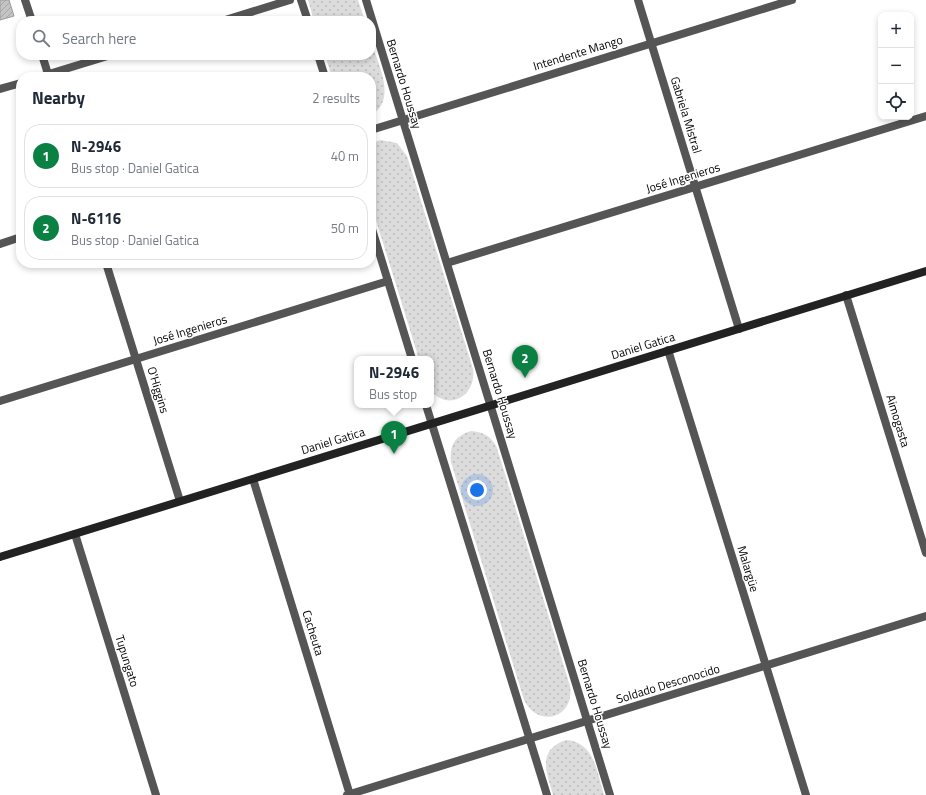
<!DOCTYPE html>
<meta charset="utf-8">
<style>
:root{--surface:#fff;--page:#f6f6f7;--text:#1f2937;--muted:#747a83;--line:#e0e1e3;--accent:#0b8043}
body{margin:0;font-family:"Titillium Web",sans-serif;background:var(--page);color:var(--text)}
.controls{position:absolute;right:12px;top:12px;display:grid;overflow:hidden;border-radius:8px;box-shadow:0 2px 6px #0003}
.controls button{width:36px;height:36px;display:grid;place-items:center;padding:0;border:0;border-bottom:1px solid var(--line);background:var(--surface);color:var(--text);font:20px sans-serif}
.you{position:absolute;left:477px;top:490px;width:14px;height:14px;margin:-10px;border:3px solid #fff;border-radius:50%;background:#1a73e8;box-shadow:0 0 0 6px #1a73e833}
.badge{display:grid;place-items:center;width:26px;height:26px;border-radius:50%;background:var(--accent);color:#fff;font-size:13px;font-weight:700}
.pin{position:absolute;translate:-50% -33px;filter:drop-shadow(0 1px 2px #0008)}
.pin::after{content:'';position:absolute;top:21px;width:14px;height:12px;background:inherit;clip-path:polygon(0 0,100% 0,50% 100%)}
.popup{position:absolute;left:354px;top:356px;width:80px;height:52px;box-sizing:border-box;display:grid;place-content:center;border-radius:8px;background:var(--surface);filter:drop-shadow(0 1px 3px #0005);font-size:13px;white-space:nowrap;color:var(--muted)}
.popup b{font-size:15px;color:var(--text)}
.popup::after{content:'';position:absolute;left:50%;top:100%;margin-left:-8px;border:8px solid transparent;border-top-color:var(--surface)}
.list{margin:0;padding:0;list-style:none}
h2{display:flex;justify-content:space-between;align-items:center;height:52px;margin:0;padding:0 16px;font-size:17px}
h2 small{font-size:13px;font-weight:400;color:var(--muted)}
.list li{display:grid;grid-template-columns:26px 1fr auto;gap:12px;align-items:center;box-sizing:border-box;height:64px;margin:0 8px 8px;padding:0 8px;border:1px solid var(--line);border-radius:16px}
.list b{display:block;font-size:15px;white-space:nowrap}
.list p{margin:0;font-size:13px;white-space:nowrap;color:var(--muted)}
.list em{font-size:13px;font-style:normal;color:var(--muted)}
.icon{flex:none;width:22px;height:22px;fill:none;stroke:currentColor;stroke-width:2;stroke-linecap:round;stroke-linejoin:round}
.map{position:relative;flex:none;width:926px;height:795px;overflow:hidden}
.search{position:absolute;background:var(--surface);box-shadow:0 2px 6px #0003;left:16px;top:16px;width:360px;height:44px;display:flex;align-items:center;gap:10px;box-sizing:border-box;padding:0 14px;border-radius:16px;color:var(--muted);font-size:15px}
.panel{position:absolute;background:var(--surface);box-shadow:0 2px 6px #0003;left:16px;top:72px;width:360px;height:196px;border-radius:16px}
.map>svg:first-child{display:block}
.green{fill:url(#green-dots)}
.building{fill:url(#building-hatch);stroke:#999}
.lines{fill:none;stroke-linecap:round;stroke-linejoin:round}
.street{stroke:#555;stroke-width:8}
.secondary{stroke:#222;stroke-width:8}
.labels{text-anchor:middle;stroke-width:3;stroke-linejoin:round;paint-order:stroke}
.street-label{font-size:12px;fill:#000;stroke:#fff}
</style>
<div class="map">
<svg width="926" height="795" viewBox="0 0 926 795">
<defs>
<pattern id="green-dots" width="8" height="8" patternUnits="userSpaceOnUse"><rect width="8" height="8" fill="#dcdcdc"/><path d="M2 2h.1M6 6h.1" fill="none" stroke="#bbb" stroke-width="1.8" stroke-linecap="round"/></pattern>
<pattern id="building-hatch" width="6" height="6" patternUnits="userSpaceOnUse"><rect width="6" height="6" fill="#c4c4c4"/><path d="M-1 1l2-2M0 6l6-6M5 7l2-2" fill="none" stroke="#a7a7a7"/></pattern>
</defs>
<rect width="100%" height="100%" fill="#fff"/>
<g class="green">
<path d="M308 0H358L365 21H314Z"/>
<path d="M371 42C378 63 398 101 371 115V77H332L325 55H371Z"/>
<path d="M381 140 397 143 407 156 473 369C477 395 450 412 431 391V359H419L371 204V143Z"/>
<path d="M471 431C484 432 491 436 497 448L570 686C575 718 538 729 524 700L451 462C449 445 455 436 471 431Z"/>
<path d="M566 740C595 742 597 773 604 795H553C547 773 536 750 566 740Z"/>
</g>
<path class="building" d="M0 0H9L14 16 0 20Z"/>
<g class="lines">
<g class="street">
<path d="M25 0 32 21"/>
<path d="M301 0 308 21"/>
<path d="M366 0 610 795"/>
<path d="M638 0 739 329"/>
<path d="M222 21 290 0"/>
<path d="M42 55 49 77"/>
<path d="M318 55 325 77"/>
<path d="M39 77 111 55"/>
<path d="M0 89 21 83"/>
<path d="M371 130 792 0"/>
<path d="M371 226 412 359"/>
<path d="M0 244 21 237"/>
<path d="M106 263 180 501"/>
<path d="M447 263 926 116"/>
<path d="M846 295 926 553"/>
<path d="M668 350 806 795"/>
<path d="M0 401 388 281"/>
<path d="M426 405 547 795"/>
<path d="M253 479 350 795"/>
<path d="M75 534 156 795"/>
<path d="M347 795 926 616"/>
</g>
<path class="secondary" d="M0 557 926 271"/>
</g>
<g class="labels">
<g class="street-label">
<text transform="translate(578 53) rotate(-17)" y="4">Intendente Mango</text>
<text transform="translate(404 84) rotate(73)" y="4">Bernardo Houssay</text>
<text transform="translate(686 115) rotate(73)" y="4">Gabriela Mistral</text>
<text transform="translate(683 178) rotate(-17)" y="4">José Ingenieros</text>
<text transform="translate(190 330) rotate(-17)" y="4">José Ingenieros</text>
<text transform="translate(643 346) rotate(-17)" y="4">Daniel Gatica</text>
<text transform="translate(158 390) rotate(73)" y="4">O'Higgins</text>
<text transform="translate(500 394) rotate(73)" y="4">Bernardo Houssay</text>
<text transform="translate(898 421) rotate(73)" y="4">Aimogasta</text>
<text transform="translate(333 441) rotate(-17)" y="4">Daniel Gatica</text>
<text transform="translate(748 569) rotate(73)" y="4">Malargüe</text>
<text transform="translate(313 633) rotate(73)" y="4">Cacheuta</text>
<text transform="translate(127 661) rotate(73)" y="4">Tupungato</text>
<text transform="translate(668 684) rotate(-17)" y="4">Soldado Desconocido</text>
<text transform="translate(595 704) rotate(73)" y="4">Bernardo Houssay</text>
</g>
</g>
</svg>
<div class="controls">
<button>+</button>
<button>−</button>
<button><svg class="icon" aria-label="locate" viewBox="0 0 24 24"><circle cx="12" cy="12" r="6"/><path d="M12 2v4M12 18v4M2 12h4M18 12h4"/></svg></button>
</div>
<div class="you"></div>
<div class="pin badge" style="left:394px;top:454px">1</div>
<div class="popup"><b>N-2946</b>Bus stop</div>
<div class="pin badge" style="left:525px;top:378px">2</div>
<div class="search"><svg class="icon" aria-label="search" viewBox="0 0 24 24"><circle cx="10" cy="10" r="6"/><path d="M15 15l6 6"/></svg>Search here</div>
<section class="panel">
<h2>Nearby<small>2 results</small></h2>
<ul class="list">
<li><span class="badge">1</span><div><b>N-2946</b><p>Bus stop · Daniel Gatica</p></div><em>40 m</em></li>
<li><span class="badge">2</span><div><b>N-6116</b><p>Bus stop · Daniel Gatica</p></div><em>50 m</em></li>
</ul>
</section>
</div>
